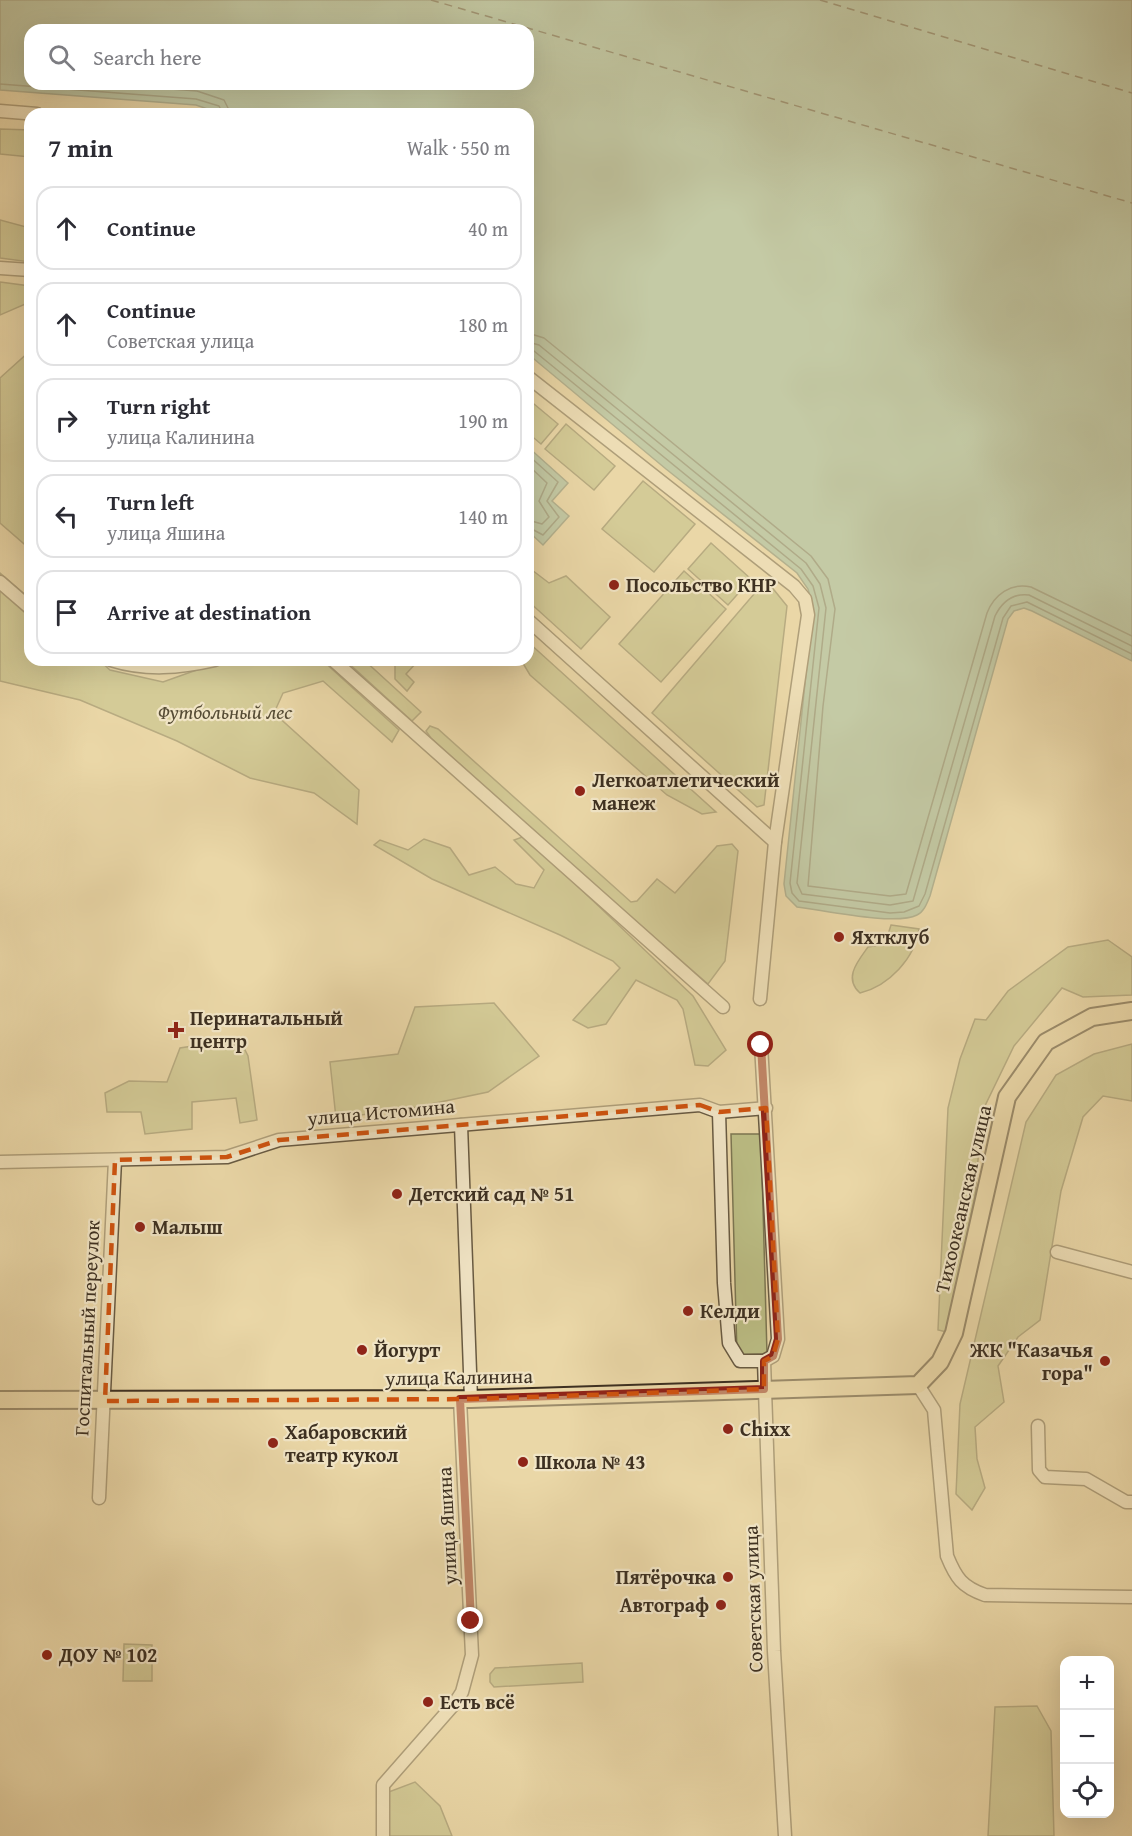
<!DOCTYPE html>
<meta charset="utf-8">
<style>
:root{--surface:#fff;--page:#f7f7f7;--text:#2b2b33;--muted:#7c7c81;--line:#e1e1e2}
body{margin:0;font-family:"Gentium Book Plus",serif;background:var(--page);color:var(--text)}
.controls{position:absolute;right:18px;bottom:18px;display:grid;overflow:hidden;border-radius:12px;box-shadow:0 6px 24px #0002}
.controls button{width:54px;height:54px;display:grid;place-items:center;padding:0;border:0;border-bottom:2px solid var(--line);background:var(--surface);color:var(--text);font:30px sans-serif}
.stop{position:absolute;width:18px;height:18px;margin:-14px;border:4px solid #8f2418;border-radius:50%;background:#fff}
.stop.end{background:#8f2418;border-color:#fff;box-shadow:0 2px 6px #0008}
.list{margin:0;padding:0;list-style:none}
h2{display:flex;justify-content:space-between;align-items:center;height:78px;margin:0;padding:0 24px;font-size:26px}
h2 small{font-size:20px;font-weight:400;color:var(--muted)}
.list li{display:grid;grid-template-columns:39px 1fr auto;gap:18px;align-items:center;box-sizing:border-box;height:84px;margin:0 12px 12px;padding:0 12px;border:2px solid var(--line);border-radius:18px}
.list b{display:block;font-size:22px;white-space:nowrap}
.list p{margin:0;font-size:20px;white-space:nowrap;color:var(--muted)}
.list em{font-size:20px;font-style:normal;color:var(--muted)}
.icon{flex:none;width:33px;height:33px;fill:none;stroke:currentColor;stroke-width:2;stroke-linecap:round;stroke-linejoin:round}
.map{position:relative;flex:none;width:1132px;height:1836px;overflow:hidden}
.search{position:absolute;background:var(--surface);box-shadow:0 6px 24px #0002;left:24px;top:24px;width:510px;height:66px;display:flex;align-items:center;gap:15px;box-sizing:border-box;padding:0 21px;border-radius:18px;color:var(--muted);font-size:22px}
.panel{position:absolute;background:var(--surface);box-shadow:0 6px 24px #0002;left:24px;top:108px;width:510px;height:558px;border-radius:18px}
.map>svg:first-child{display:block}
.green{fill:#bbbd84;stroke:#7c7652;stroke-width:1.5}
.water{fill:#98baa3;stroke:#74836f;stroke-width:1.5;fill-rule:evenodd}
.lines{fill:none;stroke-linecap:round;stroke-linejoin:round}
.shore{stroke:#6a7562;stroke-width:1.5}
.ferry{stroke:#4f4c3b;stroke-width:1.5;stroke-dasharray:8 6;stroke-linecap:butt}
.minor-casing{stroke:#685a42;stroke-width:15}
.major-casing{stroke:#3d3021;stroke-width:20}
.minor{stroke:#f1e5c6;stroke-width:12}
.major{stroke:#ead7a7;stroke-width:16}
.route{stroke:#8f2418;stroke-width:8}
.marked{fill:none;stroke:#ce530f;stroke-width:4.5;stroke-dasharray:12 8;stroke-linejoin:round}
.poi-dot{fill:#8f2418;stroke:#f1e5c6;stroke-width:2}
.labels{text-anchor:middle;stroke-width:4.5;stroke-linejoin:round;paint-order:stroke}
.poi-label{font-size:20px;font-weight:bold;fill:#3d3021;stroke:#f1e5c6;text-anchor:start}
.park-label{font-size:20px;font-style:italic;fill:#564c35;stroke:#f1e5c6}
.street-label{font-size:20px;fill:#3d3021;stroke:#f1e5c6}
</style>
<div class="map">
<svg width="1132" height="1836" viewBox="0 0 1132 1836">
<rect width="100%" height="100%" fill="#ead7a7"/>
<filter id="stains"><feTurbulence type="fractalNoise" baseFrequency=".00333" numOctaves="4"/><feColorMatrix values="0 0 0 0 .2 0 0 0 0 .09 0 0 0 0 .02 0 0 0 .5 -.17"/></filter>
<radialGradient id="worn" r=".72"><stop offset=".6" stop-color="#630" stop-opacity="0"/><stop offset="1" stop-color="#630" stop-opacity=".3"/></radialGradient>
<g class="green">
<path d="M0 129 30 130V157L0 154Z"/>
<path d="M0 220 30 228V262L0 258Z"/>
<path d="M0 282 30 286V302L0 315Z"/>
<path d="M30 351V549L0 523V378Z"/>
<path d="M528 399 558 424 541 444 528 433Z"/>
<path d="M566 424 615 466 594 490 545 449Z"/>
<path d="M643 481 695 524 654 572 602 529Z"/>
<path d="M711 543 751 579 728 605 688 569Z"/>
<path d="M528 567 549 583 566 576 610 617 581 649 528 601Z"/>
<path d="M684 571 726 609 661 682 619 644Z"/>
<path d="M0 573 30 599V660H99L110 670 163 682 205 667 215 660H322L399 730 392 742 323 681 283 693 274 713 359 790 357 824 314 793 250 778 177 741 80 700 0 681Z"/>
<path d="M766 580 787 606 764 805 757 807 652 713Z"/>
<path d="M528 642 716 812 702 814 667 795 530 675 521 660H528Z"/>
<path d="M345 660H364L421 712 412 721Z"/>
<path d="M395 660H413L416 663 406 674 414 682 407 691 395 679Z"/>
<path d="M430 726 438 729 631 902 637 901 657 879 675 893 717 846 732 844 738 851 725 961 708 984 564 859 431 738 426 731Z"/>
<path d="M525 836 693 996 726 1050 708 1066 695 1065 683 1009 677 1000 636 980 606 1024 588 1028 573 1020 620 968 613 961 560 935 432 879 374 845 380 840 408 850 424 839 450 848 469 875 495 867 516 884 534 888 544 870 514 840Z"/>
<path d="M891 925 919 929C915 958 889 986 860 993 843 978 858 961 868 947L885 944Z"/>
<path d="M1108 940 1132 957V995L1083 997 1062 988 1014 1046 982 1112 975 1196 947 1332 938 1330 948 1108 960 1059 975 1019 986 1020 1008 991 1068 947Z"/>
<path d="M494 1003 539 1056 488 1092 402 1110 336 1118 330 1062 398 1054 415 1007Z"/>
<path d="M219 1042 243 1046 248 1056 257 1120 240 1123 236 1098 192 1102V1129L145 1134 141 1112H107L105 1093 129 1081 167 1082 180 1048Z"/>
<path d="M1132 1044V1101L1103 1096 1083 1117 1061 1191 1040 1320 1018 1337 998 1366 1004 1402 975 1427 977 1459 985 1488 972 1510 956 1494 960 1404 1026 1122 1056 1075 1094 1054Z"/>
<path d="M731 1134H761L767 1354 737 1355Z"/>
<path d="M124 1644 152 1645V1681H123Z"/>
<path d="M582 1663 583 1682 494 1687 490 1682V1674L495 1668Z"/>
<path d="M1037 1706 1051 1731 1054 1836H988L995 1707Z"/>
<path d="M415 1782 440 1806 452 1836H386V1793Z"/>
</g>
<g class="water">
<path d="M0 0H1132V661L1032 611 1024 608 1014 611 1008 619 930 896C927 903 924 912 917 915 895 926 823 910 797 907L786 896 784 884 813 607 808 589 797 573 666 469 528 354V114H222L196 105 0 90ZM30 30H528V84H30Z"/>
<path d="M528 447 568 483 552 501 569 516 543 545 528 531Z"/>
</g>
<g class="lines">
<g class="shore">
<path d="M0 84 196 99 219 106 223 114"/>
<path d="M103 84 197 91 224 100 231 114"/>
<path d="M528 333 544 338 811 556 828 579 835 609 823 706 808 886 890 896 906 894 987 613C994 595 1011 582 1031 587L1132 636"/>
<path d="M528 342 539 345 806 563 820 584 826 608 797 883 802 894 890 905 913 901 995 616C1002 602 1013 593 1029 595L1132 646"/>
<path d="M528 350 534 351 801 569 813 586 819 608 790 883 792 893 799 901 890 913 904 912 919 906 925 894 1003 618 1011 606 1027 602 1132 654"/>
<path d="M528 455 558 482 547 501 559 517 543 535 528 527"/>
<path d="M528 465 547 483 539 501 549 517 542 524 528 520"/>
</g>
<g class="ferry">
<path d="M431 0 1132 203"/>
<path d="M820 0 1132 93"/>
</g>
<g class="minor-casing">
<g id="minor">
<path d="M0 111 37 114"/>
<path d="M0 268 30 270"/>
<path d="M528 377 794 586 805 599 808 615 775 842 760 999"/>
<path d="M0 582 30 608"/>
<path d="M528 620 775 842"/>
<path d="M111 660C146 671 180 668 215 660"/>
<path d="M333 660 723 1007"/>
<path d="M719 1112 724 1283 729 1343 740 1361H764L773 1356 778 1339 761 1045"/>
<path d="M461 1125 471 1399"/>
<path d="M0 1162 227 1157 279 1140 700 1105 719 1112 766 1108"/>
<path d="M1057 1252 1132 1272"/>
<path d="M764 1361 774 1651 785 1836"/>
<path d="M918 1385 934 1410 947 1556C956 1578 962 1587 985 1595L1132 1597"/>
<path d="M1038 1426 1039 1470 1045 1477 1086 1479 1126 1502H1132"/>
<path d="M99 1498 115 1160"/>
<path d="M383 1836V1785L455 1703 462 1692 472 1655 460 1399"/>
</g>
</g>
<g class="major-casing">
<path id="major" d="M0 1400 471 1399 918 1385 940 1362 954 1333 1007 1097 1046 1042 1092 1017 1132 1011"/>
</g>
<use href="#minor" class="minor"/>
<use href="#major" class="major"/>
</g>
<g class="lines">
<path class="route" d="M471 1621 460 1399 764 1389V1361L773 1356 778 1339 761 1045"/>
</g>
<path d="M0 0H1132V1836H0ZM700 1105 719 1112 766 1108 778 1339 773 1356 764 1361V1389L471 1399 105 1401 115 1160 227 1157 279 1140Z" fill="#ead7a7" fill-opacity=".55" fill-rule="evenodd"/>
<path class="marked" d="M700 1105 719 1112 766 1108 778 1339 773 1356 764 1361V1389L471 1399 105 1401 115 1160 227 1157 279 1140Z"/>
<g class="poi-dot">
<circle cx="614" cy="585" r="6"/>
<circle cx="580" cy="791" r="6"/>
<circle cx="839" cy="937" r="6"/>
<path d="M173 1021h6v6h6v6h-6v6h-6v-6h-6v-6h6z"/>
<circle cx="397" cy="1194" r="6"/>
<circle cx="140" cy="1227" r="6"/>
<circle cx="688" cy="1311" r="6"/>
<circle cx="362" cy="1350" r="6"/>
<circle cx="1105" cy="1361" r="6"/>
<circle cx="728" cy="1429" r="6"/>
<circle cx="273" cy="1443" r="6"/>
<circle cx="523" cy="1462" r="6"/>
<circle cx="728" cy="1577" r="6"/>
<circle cx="721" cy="1605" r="6"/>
<circle cx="47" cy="1655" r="6"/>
<circle cx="428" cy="1702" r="6"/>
</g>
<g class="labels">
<g class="poi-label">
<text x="626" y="592">Посольство КНР</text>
<text x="592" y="787">Легкоатлетический<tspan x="592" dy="23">манеж</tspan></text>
<text x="851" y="944">Яхтклуб</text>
<text x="190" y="1025">Перинатальный<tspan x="190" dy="23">центр</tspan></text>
<text x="409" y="1201">Детский сад № 51</text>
<text x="152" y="1234">Малыш</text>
<text x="700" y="1318">Келди</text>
<text x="374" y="1357">Йогурт</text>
<text x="1093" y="1357" text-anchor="end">ЖК "Казачья<tspan x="1093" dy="23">гора"</tspan></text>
<text x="740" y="1436">Chixx</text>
<text x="285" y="1439">Хабаровский<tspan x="285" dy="23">театр кукол</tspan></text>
<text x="535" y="1469">Школа № 43</text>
<text x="716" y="1584" text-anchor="end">Пятёрочка</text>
<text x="709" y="1612" text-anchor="end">Автограф</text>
<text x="59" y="1662">ДОУ № 102</text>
<text x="440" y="1709">Есть всё</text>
</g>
<g class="park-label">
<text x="225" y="719">Футбольный лес</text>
</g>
<g class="street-label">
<text transform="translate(381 1112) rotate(-5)" y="7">улица Истомина</text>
<text transform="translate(963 1199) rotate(-77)" y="7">Тихоокеанская улица</text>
<text transform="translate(87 1328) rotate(-87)" y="7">Госпитальный переулок</text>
<text transform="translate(459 1377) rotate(-1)" y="7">улица Калинина</text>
<text transform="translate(447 1526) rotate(-93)" y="7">улица Яшина</text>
<text transform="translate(753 1599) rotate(-92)" y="7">Советская улица</text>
</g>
</g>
<rect width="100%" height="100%" filter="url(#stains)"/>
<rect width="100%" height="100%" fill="url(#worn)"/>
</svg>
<div class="controls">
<button>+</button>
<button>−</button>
<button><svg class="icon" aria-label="locate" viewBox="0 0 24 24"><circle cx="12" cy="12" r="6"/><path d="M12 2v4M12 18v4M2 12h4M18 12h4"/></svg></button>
</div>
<div class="stop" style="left:761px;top:1045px"></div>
<div class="stop end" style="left:471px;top:1621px"></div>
<div class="search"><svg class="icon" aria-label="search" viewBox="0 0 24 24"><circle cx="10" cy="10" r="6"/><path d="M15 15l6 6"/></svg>Search here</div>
<section class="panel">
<h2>7 min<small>Walk · 550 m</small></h2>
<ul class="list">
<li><svg class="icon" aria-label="ahead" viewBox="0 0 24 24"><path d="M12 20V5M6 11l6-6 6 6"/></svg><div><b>Continue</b></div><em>40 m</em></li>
<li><svg class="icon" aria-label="ahead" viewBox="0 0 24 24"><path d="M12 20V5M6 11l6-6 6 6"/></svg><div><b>Continue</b><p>Советская улица</p></div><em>180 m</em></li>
<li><svg class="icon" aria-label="right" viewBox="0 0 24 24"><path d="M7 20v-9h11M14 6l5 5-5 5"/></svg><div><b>Turn right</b><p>улица Калинина</p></div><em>190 m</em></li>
<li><svg class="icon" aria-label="left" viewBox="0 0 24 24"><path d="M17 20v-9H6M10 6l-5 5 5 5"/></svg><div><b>Turn left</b><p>улица Яшина</p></div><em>140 m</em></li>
<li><svg class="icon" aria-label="arrive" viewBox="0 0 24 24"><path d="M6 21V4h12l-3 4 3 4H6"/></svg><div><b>Arrive at destination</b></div></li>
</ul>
</section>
</div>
